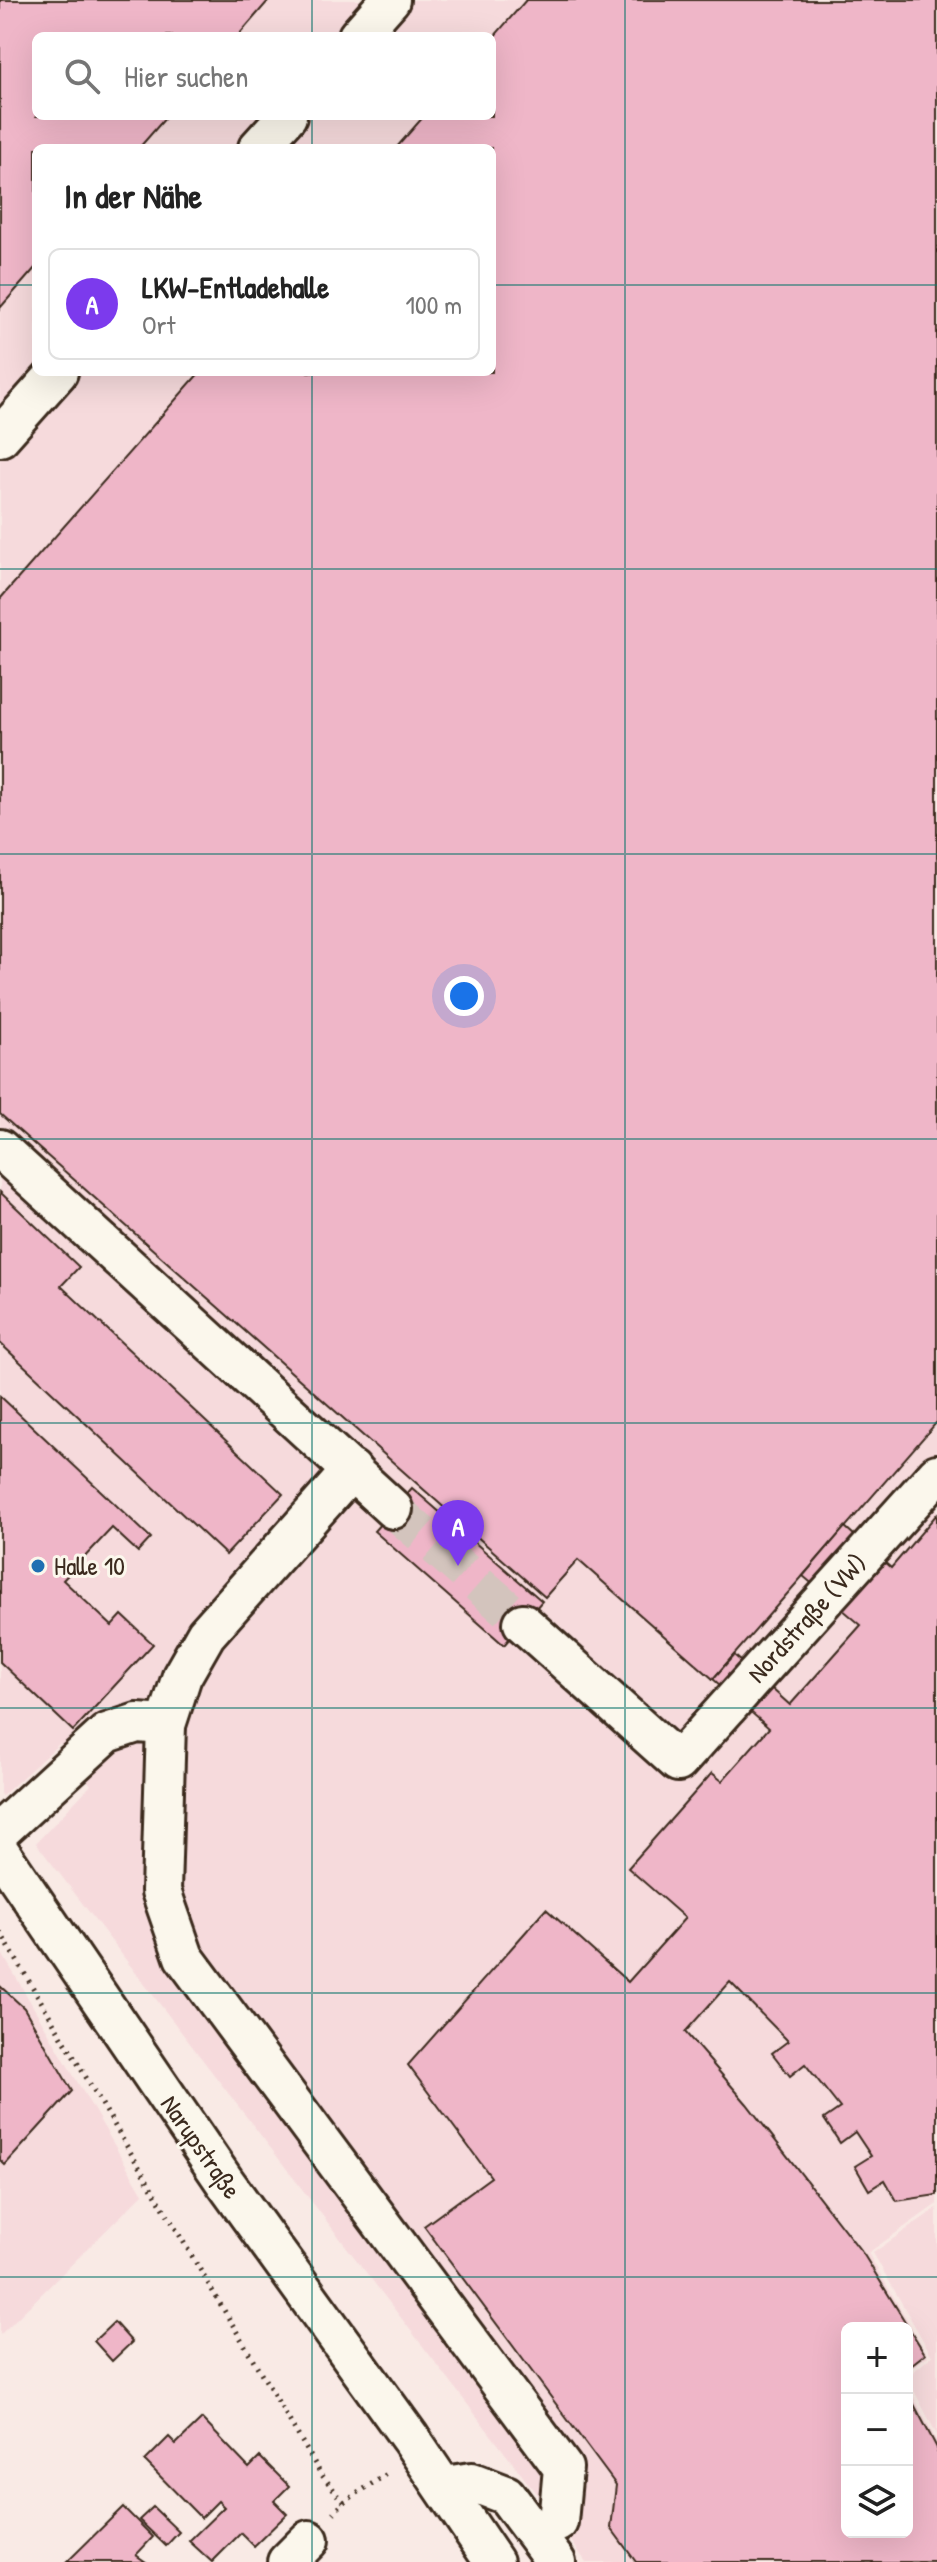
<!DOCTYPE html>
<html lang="de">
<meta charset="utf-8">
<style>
:root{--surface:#fff;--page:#f6f6f6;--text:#222;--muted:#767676;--line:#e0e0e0;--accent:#7c3aed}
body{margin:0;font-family:"Patrick Hand",sans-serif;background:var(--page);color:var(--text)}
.controls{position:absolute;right:24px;bottom:24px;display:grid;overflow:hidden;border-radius:12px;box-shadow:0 8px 32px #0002}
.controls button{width:72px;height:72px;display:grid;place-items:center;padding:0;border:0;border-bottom:2px solid var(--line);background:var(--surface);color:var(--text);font:40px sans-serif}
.you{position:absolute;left:464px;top:996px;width:28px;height:28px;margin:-20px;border:6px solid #fff;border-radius:50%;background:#1a73e8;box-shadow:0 0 0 12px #1a73e833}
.badge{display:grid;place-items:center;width:52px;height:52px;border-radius:50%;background:var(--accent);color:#fff;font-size:26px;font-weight:700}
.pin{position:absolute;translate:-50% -66px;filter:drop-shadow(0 2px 4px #0008)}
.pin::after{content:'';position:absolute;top:42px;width:28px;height:24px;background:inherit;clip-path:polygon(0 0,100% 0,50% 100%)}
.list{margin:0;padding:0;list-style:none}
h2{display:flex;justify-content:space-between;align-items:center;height:104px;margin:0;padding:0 32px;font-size:34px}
h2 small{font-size:26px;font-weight:400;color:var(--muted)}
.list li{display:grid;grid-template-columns:52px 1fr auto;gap:24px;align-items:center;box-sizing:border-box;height:112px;margin:0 16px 16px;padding:0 16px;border:2px solid var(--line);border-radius:12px}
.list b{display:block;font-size:30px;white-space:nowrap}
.list p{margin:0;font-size:26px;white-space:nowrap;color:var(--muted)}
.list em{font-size:26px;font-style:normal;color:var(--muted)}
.icon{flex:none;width:44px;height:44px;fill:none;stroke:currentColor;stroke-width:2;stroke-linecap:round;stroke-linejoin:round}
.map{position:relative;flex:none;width:937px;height:2562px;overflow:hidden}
.search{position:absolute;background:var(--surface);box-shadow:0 8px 32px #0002;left:32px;top:32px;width:464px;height:88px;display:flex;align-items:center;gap:20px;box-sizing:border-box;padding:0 28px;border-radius:12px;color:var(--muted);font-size:30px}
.panel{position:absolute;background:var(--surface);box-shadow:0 8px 32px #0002;left:32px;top:144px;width:464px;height:232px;border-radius:12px}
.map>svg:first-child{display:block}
.built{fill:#f6dadc;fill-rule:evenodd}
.building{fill:#efb6c8;stroke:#3b2a1e;stroke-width:2}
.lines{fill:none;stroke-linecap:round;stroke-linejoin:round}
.minor-tunnel{stroke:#d3c4bd;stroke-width:38;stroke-dasharray:38 19;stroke-linecap:butt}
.minor-casing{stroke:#3b2a1e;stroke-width:44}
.path{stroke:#3b2a1e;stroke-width:5;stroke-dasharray:2 6;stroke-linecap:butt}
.minor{stroke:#fbf7ec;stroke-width:38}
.grid{fill:none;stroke:#0f766e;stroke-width:2;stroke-opacity:0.55}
.poi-dot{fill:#1f6fb2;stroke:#fbf7ec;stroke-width:3}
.labels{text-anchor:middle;stroke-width:6;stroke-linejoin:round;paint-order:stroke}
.poi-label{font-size:26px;fill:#3b2a1e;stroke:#fbf7ec;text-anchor:start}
.street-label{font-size:26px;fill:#3b2a1e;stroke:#fbf7ec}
</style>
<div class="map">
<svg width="937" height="2562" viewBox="0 0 937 2562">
<rect width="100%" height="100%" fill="#f9eae5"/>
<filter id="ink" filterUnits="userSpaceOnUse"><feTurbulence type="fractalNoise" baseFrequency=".0125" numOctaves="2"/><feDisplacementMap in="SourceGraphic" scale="16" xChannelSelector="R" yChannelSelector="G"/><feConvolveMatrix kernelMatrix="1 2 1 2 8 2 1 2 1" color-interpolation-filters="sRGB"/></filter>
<g filter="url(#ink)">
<g class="built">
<path d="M0 0H937V2204L868 2253 928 2356 907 2371V2328H847V2532H907V2384L937 2442V2562H586L558 2522 36 1843 91 1785 60 1743 2 1796 0 1794ZM36 36H492V116H36ZM36 148H492V372H36Z"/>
<path d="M0 1950 143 2194 0 2335Z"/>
<path d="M937 2208V2435L907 2377 932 2356 873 2253Z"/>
</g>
<g class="building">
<path d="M0 0H269L238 36H36V116H167L139 148H36V267L0 308Z"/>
<path d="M526 0H937V1422L713 1679 578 1560 545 1597 0 1114V599L200 372H492V148H396L424 116H492V39Z"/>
<path d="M0 1192 79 1267 61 1286 283 1494 226 1555 0 1343Z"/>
<path d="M0 1396 151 1538 138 1552 112 1528 63 1580 112 1626 122 1615 153 1644 73 1731 0 1662Z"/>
<path d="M412 1488 542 1601 504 1645 374 1531Z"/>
<path d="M937 1514V2195L897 2201 885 2180 869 2190 855 2166 871 2156 855 2132 840 2143 824 2119 840 2108 805 2064 790 2076 772 2053 788 2041 730 1982 685 2032 747 2104 864 2255 925 2354 907 2368V2328H847V2532H907V2391L937 2448V2562H636L611 2528 616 2485 424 2226 491 2177 408 2065 546 1909 628 1982 685 1918 628 1868 712 1773 722 1781 769 1728 713 1679 734 1655 790 1705 861 1625 803 1576 845 1527 891 1568Z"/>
<path d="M0 1986 24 2008 72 2091 5 2165 0 2160Z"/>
<path d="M114 2322 132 2342 112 2361 94 2341Z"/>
<path d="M202 2419 249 2468 260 2457 289 2486 274 2501 287 2514 254 2546 241 2533 212 2562 189 2541 224 2507 218 2501 201 2518 145 2461 169 2437 176 2444Z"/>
<path d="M123 2507 153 2537 136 2555 146 2562H67Z"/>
<path d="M153 2507 179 2532 166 2546 139 2520Z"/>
</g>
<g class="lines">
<path class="minor-tunnel" d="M393 1509 523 1623"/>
<g class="minor-casing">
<g id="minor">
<path d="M358 36 390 0"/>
<path d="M258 148 287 116"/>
<path d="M0 437 58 372"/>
<path d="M0 1149 393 1509"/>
<path d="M352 1470 206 1634 182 1676 166 1725 161 1891 184 1957 563 2468 558 2522"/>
<path d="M523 1623 678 1762 937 1474"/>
<path d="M0 1831 107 1733 137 1723 166 1725"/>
<path d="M0 1852 225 2182 410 2438 494 2562"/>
<path d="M444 2486 472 2482 506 2495 556 2562"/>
<path d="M287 2562 309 2540"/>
</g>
</g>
<g class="path">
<path d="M0 1932 321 2474 344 2502 334 2513"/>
<path d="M344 2502 390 2472"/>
</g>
<use href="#minor" class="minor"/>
</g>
</g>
<path class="grid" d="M312 0V36M625 0V2562M312 116V148M0 285H36M492 285H937M312 372V2562M0 569H937M0 854H937M0 1139H937M0 1423H937M0 1708H937M0 1993H937M0 2277H937"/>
<circle class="poi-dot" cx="38" cy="1566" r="8"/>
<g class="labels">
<g class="poi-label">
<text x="54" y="1575">Halle 10</text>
</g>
<g class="street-label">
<text transform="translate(807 1618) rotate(-48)" y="9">Nordstraße (VW)</text>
<text transform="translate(201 2147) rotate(55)" y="9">Narupstraße</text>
</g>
</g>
</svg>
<div class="controls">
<button>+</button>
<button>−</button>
<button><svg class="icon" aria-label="layers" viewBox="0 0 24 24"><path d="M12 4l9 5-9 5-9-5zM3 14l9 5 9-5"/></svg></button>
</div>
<div class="you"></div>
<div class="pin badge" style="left:458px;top:1566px">A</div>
<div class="search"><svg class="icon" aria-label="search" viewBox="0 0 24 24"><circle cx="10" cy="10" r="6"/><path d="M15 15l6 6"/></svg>Hier suchen</div>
<section class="panel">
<h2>In der Nähe<small></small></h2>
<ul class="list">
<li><span class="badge">A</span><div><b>LKW-Entladehalle</b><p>Ort</p></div><em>100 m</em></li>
</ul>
</section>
</div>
